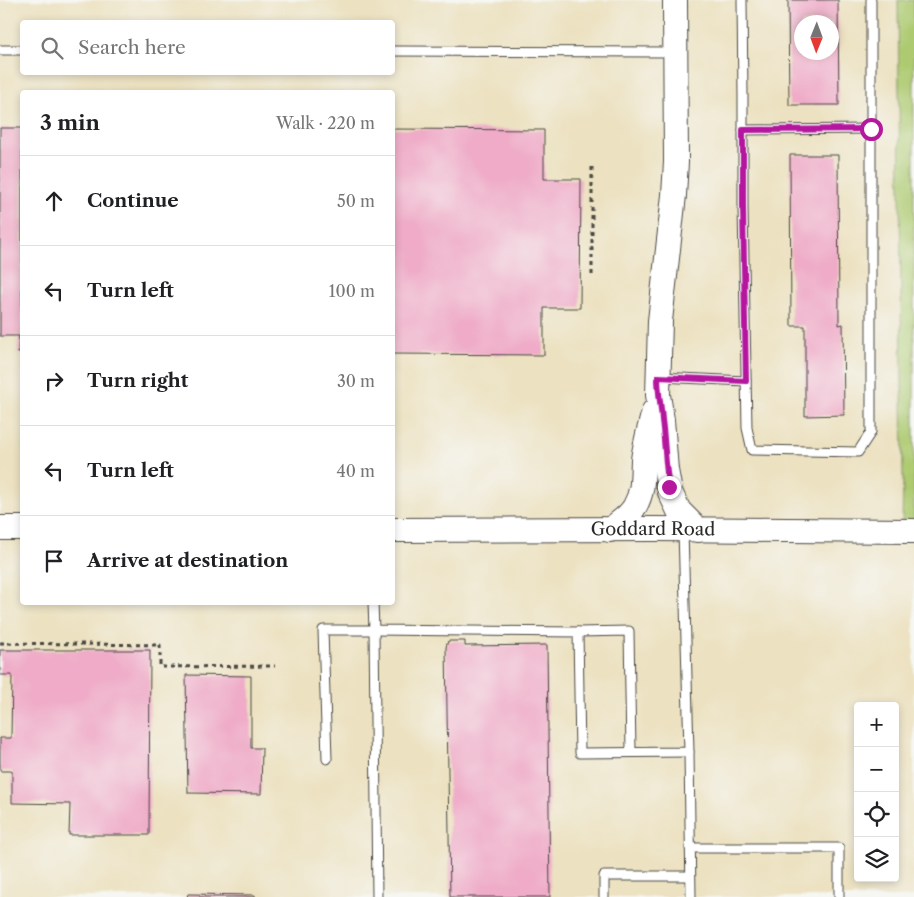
<!DOCTYPE html>
<meta charset="utf-8">
<style>
:root{--surface:#fff;--page:#f2f2f2;--text:#202124;--muted:#757577;--line:#e0e0e0}
body{margin:0;font-family:"Libre Caslon Text",serif;background:var(--page);color:var(--text)}
.controls{position:absolute;right:15px;bottom:15px;display:grid;overflow:hidden;border-radius:5px;box-shadow:0 2px 8px #0003}
.controls button{width:45px;height:45px;display:grid;place-items:center;padding:0;border:0;border-bottom:1px solid var(--line);background:var(--surface);color:var(--text);font:25px sans-serif}
.compass{position:absolute;left:794px;top:15px;width:45px;height:45px;border-radius:50%;background:var(--surface);box-shadow:0 2px 8px #0003;rotate:181deg}
.stop{position:absolute;width:15px;height:15px;margin:-11px;border:4px solid #b5179e;border-radius:50%;background:#fff}
.stop.end{background:#b5179e;border-color:#fff;box-shadow:0 1px 5px #0008}
.list{margin:0;padding:0;list-style:none}
h2{display:flex;justify-content:space-between;align-items:center;height:65px;margin:0;padding:0 20px;font-size:21px}
h2 small{font-size:16px;font-weight:400;color:var(--muted)}
.list li{display:grid;grid-template-columns:32px 1fr auto;gap:15px;align-items:center;box-sizing:border-box;height:90px;padding:0 20px;border-top:1px solid var(--line)}
.list b{display:block;font-size:19px;white-space:nowrap}
.list em{font-size:16px;font-style:normal;color:var(--muted)}
.icon{flex:none;width:28px;height:28px;fill:none;stroke:currentColor;stroke-width:2;stroke-linecap:round;stroke-linejoin:round}
.map{position:relative;flex:none;width:914px;height:897px;overflow:hidden}
.search{position:absolute;background:var(--surface);box-shadow:0 2px 8px #0003;left:20px;top:20px;width:375px;height:55px;display:flex;align-items:center;gap:12px;box-sizing:border-box;padding:0 18px;border-radius:5px;color:var(--muted);font-size:19px}
.panel{position:absolute;background:var(--surface);box-shadow:0 2px 8px #0003;left:20px;top:90px;width:375px;height:515px;border-radius:5px}
.map>svg:first-child{display:block}
.green{fill:#adca71;stroke:#6c7a4e}
.building{fill:#efabc7;fill-rule:evenodd}
.lines{fill:none;stroke-linecap:round;stroke-linejoin:round}
.lane-casing{stroke:#484641;stroke-width:11}
.secondary-casing{stroke:#484641;stroke-width:26}
.path{stroke:#484641;stroke-width:3;stroke-dasharray:4 4;stroke-linecap:butt}
.lane{stroke:#fff;stroke-width:9}
.secondary{stroke:#fff;stroke-width:24}
.route{stroke:#b5179e;stroke-width:6}
.labels{text-anchor:middle;stroke-width:4.5;stroke-linejoin:round;paint-order:stroke}
.street-label{font-size:18px;fill:#2b2b2b;stroke:#f6f6f2}
</style>
<div class="map">
<svg width="914" height="897" viewBox="0 0 914 897">
<rect width="100%" height="100%" fill="#f6f6f2"/>
<filter id="ink" filterUnits="userSpaceOnUse"><feTurbulence type="fractalNoise" baseFrequency=".02" numOctaves="2"/><feDisplacementMap in="SourceGraphic" scale="10" xChannelSelector="R" yChannelSelector="G"/><feConvolveMatrix kernelMatrix="1 2 1 2 8 2 1 2 1" color-interpolation-filters="sRGB"/></filter>
<filter id="wash" filterUnits="userSpaceOnUse"><feTurbulence type="fractalNoise" baseFrequency=".0096" numOctaves="4" result="noise"/><feDisplacementMap in="SourceGraphic" scale="20" xChannelSelector="R" yChannelSelector="G"/><feGaussianBlur stdDeviation="1.12" result="paint"/><feColorMatrix in="noise" values="0 0 0 0 0 0 0 0 0 0 0 0 0 0 0 0 0 1.4 0 .05"/><feComposite in="paint" operator="in"/></filter>
<g filter="url(#wash)">
<rect width="100%" height="100%" fill="#ece1c0"/>
<path class="green" d="M898 0H914V524H902L903 480Z"/>
<g id="blocks">
<g class="building">
<path d="M788 0H838L839 105H789ZM802 22H832V52H802Z"/>
<path d="M0 128H22V353H18L19 336H0Z"/>
<path d="M392 129 544 130V179H581L580 308H544V355L392 354Z"/>
<path d="M790 155H838L839 325 843 324 844 415 805 416V326H791Z"/>
<path d="M448 641H465V646L547 645 550 897H450L446 647Z"/>
<path d="M0 650H150L149 835H69L70 804 12 803V771H0V738H11L12 675H0Z"/>
<path d="M186 675 251 676V748H262L261 794 188 793Z"/>
<path d="M188 894 255 895V897H187Z"/>
</g>
</g>
</g>
<g filter="url(#ink)">
<use href="#blocks" fill-opacity="0" stroke="#484641" stroke-width="1"/>
<g class="lines">
<g class="lane-casing">
<g id="lane">
<path d="M742 0 743 96V206L747 428 752 450 858 452 871 432V0"/>
<path d="M0 50H22"/>
<path d="M392 51 675 52"/>
<path d="M743 130 871 129"/>
<path d="M659 377 746 381"/>
<path d="M373 602 374 630 578 632 580 753 689 752 683 530"/>
<path d="M578 632 629 631 631 752"/>
<path d="M689 752 691 897"/>
<path d="M327 759 323 630H374L377 897"/>
<path d="M690 848H839V897"/>
<path d="M604 897V876H690"/>
</g>
</g>
<g class="secondary-casing">
<g id="secondary">
<path d="M675 0 676 162 674 195 660 321 658 395 662 420 666 470 670 492 679 511 698 530"/>
<path d="M0 528H22"/>
<path id="s1" d="M392 530 655 529 914 531"/>
<path d="M610 530C618 523 630 516 635 506 644 490 642 477 643 460 645 444 650 427 654 411"/>
</g>
</g>
<g class="path">
<path d="M592 275V163"/>
<path d="M0 643 160 645V667L275 666"/>
</g>
<use href="#lane" class="lane"/>
<use href="#secondary" class="secondary"/>
</g>
</g>
<g class="lines" filter="url(#ink)">
<path class="route" d="M669 487C665 465 665 442 662 420 661 405 658 392 658 377L746 381 743 206V130L871 129"/>
</g>
<g class="labels">
<g class="street-label">
<text dy="6" stroke="none"><textPath href="#s1" startOffset="261">Goddard Road</textPath></text>
</g>
</g>
</svg>
<div class="controls">
<button>+</button>
<button>−</button>
<button><svg class="icon" aria-label="locate" viewBox="0 0 24 24"><circle cx="12" cy="12" r="6"/><path d="M12 2v4M12 18v4M2 12h4M18 12h4"/></svg></button>
<button><svg class="icon" aria-label="layers" viewBox="0 0 24 24"><path d="M12 4l9 5-9 5-9-5zM3 14l9 5 9-5"/></svg></button>
</div>
<svg class="compass" viewBox="-18 -18 36 36"><path d="M0-13l5 13h-10z" fill="#e53935"/><path d="M0 13l5-13h-10z" fill="#757577"/></svg>
<div class="stop" style="left:871px;top:129px"></div>
<div class="stop end" style="left:669px;top:487px"></div>
<div class="search"><svg class="icon" aria-label="search" viewBox="0 0 24 24"><circle cx="10" cy="10" r="6"/><path d="M15 15l6 6"/></svg>Search here</div>
<section class="panel">
<h2>3 min<small>Walk · 220 m</small></h2>
<ul class="list">
<li><svg class="icon" aria-label="ahead" viewBox="0 0 24 24"><path d="M12 20V5M6 11l6-6 6 6"/></svg><div><b>Continue</b></div><em>50 m</em></li>
<li><svg class="icon" aria-label="left" viewBox="0 0 24 24"><path d="M17 20v-9H6M10 6l-5 5 5 5"/></svg><div><b>Turn left</b></div><em>100 m</em></li>
<li><svg class="icon" aria-label="right" viewBox="0 0 24 24"><path d="M7 20v-9h11M14 6l5 5-5 5"/></svg><div><b>Turn right</b></div><em>30 m</em></li>
<li><svg class="icon" aria-label="left" viewBox="0 0 24 24"><path d="M17 20v-9H6M10 6l-5 5 5 5"/></svg><div><b>Turn left</b></div><em>40 m</em></li>
<li><svg class="icon" aria-label="arrive" viewBox="0 0 24 24"><path d="M6 21V4h12l-3 4 3 4H6"/></svg><div><b>Arrive at destination</b></div></li>
</ul>
</section>
</div>
